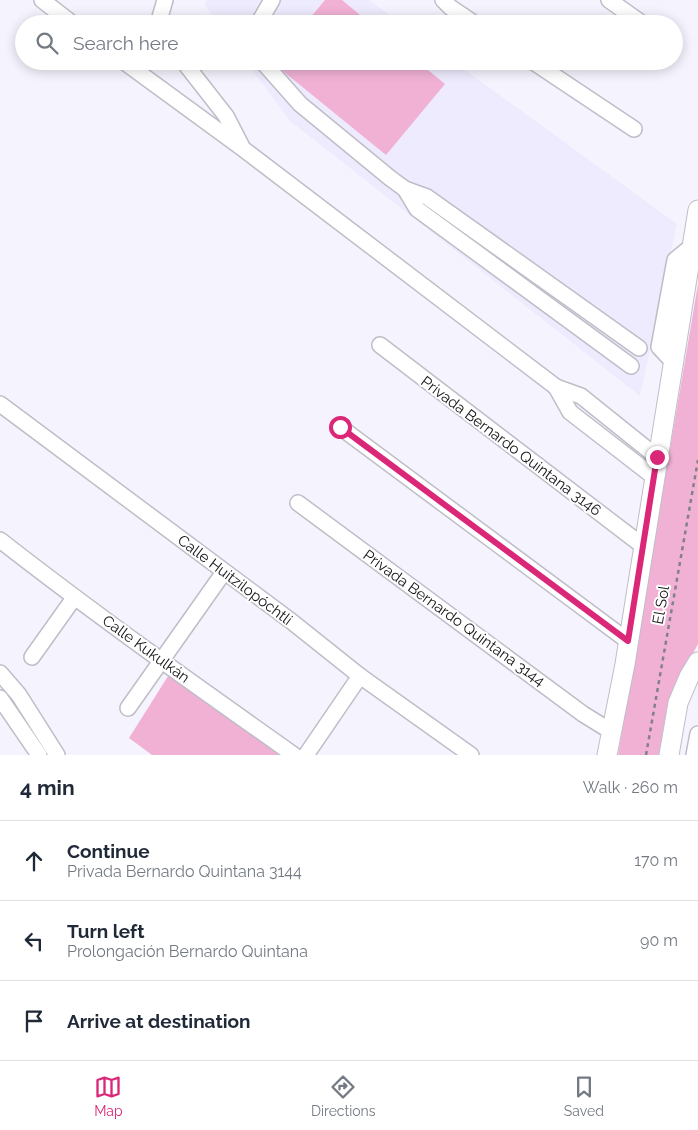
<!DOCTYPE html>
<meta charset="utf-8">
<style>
:root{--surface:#fff;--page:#f6f6f7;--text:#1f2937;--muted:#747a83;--line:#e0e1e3;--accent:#db2777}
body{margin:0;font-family:Raleway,sans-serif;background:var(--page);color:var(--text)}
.stop{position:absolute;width:15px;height:15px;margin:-11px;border:4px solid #db2777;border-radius:50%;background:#fff}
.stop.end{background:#db2777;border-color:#fff;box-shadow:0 1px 5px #0008}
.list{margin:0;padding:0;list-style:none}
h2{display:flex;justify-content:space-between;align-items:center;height:65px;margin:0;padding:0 20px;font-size:21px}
h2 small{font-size:16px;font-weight:400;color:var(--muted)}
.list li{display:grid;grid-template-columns:32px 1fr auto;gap:15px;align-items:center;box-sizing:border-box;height:80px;padding:0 20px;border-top:1px solid var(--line)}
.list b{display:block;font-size:19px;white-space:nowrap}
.list p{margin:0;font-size:16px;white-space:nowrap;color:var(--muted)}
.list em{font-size:16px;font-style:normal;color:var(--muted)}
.icon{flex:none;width:28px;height:28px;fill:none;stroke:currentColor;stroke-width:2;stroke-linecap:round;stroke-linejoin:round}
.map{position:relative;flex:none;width:698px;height:755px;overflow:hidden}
.search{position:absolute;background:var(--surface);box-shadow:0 2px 12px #0003;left:15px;right:15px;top:15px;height:55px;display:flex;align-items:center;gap:12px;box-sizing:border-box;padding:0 18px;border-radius:28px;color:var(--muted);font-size:19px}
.sheet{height:305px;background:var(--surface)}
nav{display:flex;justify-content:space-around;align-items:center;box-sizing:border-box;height:70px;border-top:1px solid var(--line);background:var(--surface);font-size:14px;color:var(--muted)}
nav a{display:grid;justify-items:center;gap:2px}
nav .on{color:var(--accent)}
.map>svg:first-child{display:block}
.built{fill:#edebfd}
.green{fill:#f1b1d5}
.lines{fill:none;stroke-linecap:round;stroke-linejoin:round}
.minor-casing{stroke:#bfbec8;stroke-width:18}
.major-casing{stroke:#bfbec8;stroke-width:21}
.path{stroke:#818187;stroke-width:2.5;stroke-dasharray:4 4;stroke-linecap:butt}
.minor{stroke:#fff;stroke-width:15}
.major{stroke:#fff;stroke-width:19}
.route{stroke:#db2777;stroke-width:6}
.labels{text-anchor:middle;stroke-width:4;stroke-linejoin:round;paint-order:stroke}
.street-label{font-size:15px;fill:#141417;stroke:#fff}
</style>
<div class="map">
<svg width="698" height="755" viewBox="0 0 698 755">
<rect width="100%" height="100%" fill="#f5f4fe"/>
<g class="built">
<path d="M206 0H369L402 24H218L205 5Z"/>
<path d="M246 61H453L677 224 640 396 290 121Z"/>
</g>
<g class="green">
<path d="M325 0H342L371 24H305Z"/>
<path d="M275 61H417L445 84 386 155 273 63Z"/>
<path d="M698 284V644L668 701 659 755H618Z"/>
<path d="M170 673 281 755H152L129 738Z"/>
</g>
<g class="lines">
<g class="minor-casing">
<g id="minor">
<path d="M42 0 73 24"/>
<path d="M443 0 450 7 475 24"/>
<path d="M609 0 643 24"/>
<path d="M158 24 165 0"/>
<path d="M258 24 272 0"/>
<path d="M123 61 242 148 556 387 581 396 657 457"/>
<path d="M183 61 226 116 241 145"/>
<path d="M262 61 300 104 390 178 405 189 427 197 639 348"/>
<path d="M532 61 634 129"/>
<path d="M405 189 417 209 631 366"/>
<path d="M380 345 643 546"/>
<path d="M673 362 659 347 675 260 692 246"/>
<path d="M556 387 570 412 654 477"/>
<path d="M0 404 291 621 360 676 471 755"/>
<path d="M340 427 628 641"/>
<path d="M298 503 583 714 612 732"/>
<path d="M0 540C96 615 195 685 294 755"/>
<path d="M32 657 74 598"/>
<path d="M0 673 19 695 57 755"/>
<path d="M0 698 39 755"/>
<path d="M128 708 224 572"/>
<path d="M306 755 360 676"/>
<path d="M694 755 698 734"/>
</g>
</g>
<g class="major-casing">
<g id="major">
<path d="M607 755 625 664 698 210"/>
<path d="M669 755 678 703 689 677 698 662"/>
</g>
</g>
<path class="path" d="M646 755 698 460"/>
<use href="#minor" class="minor"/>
<use href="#major" class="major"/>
</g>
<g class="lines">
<path class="route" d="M340 427 628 641 657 457"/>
</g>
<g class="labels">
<g class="street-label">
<text transform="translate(511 446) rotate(37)" y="5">Privada Bernardo Quintana 3146</text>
<text transform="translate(235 580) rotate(37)" y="5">Calle Huitzilopóchtli</text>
<text transform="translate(661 605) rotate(-80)" y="5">El Sol</text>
<text transform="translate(454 618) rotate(36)" y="5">Privada Bernardo Quintana 3144</text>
<text transform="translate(146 649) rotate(36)" y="5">Calle Kukulkán</text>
</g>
</g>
</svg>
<div class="stop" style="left:340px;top:427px"></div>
<div class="stop end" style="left:657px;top:457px"></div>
<div class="search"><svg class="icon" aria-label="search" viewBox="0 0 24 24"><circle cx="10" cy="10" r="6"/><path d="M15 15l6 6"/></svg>Search here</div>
</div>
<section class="sheet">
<h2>4 min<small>Walk · 260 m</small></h2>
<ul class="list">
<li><svg class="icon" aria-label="ahead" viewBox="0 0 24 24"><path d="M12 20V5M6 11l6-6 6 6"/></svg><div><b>Continue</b><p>Privada Bernardo Quintana 3144</p></div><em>170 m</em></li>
<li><svg class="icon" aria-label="left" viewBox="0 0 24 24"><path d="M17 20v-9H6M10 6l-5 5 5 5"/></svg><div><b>Turn left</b><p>Prolongación Bernardo Quintana</p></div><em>90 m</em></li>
<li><svg class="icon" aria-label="arrive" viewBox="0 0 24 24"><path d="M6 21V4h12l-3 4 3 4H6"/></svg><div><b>Arrive at destination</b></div></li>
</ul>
</section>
<nav>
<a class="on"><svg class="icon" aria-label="map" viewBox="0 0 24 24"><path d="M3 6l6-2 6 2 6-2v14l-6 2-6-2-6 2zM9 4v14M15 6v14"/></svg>Map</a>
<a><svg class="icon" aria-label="directions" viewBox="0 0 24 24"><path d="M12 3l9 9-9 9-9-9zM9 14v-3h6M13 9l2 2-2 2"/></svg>Directions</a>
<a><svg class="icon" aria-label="saved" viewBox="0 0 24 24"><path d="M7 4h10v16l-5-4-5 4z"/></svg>Saved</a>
</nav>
